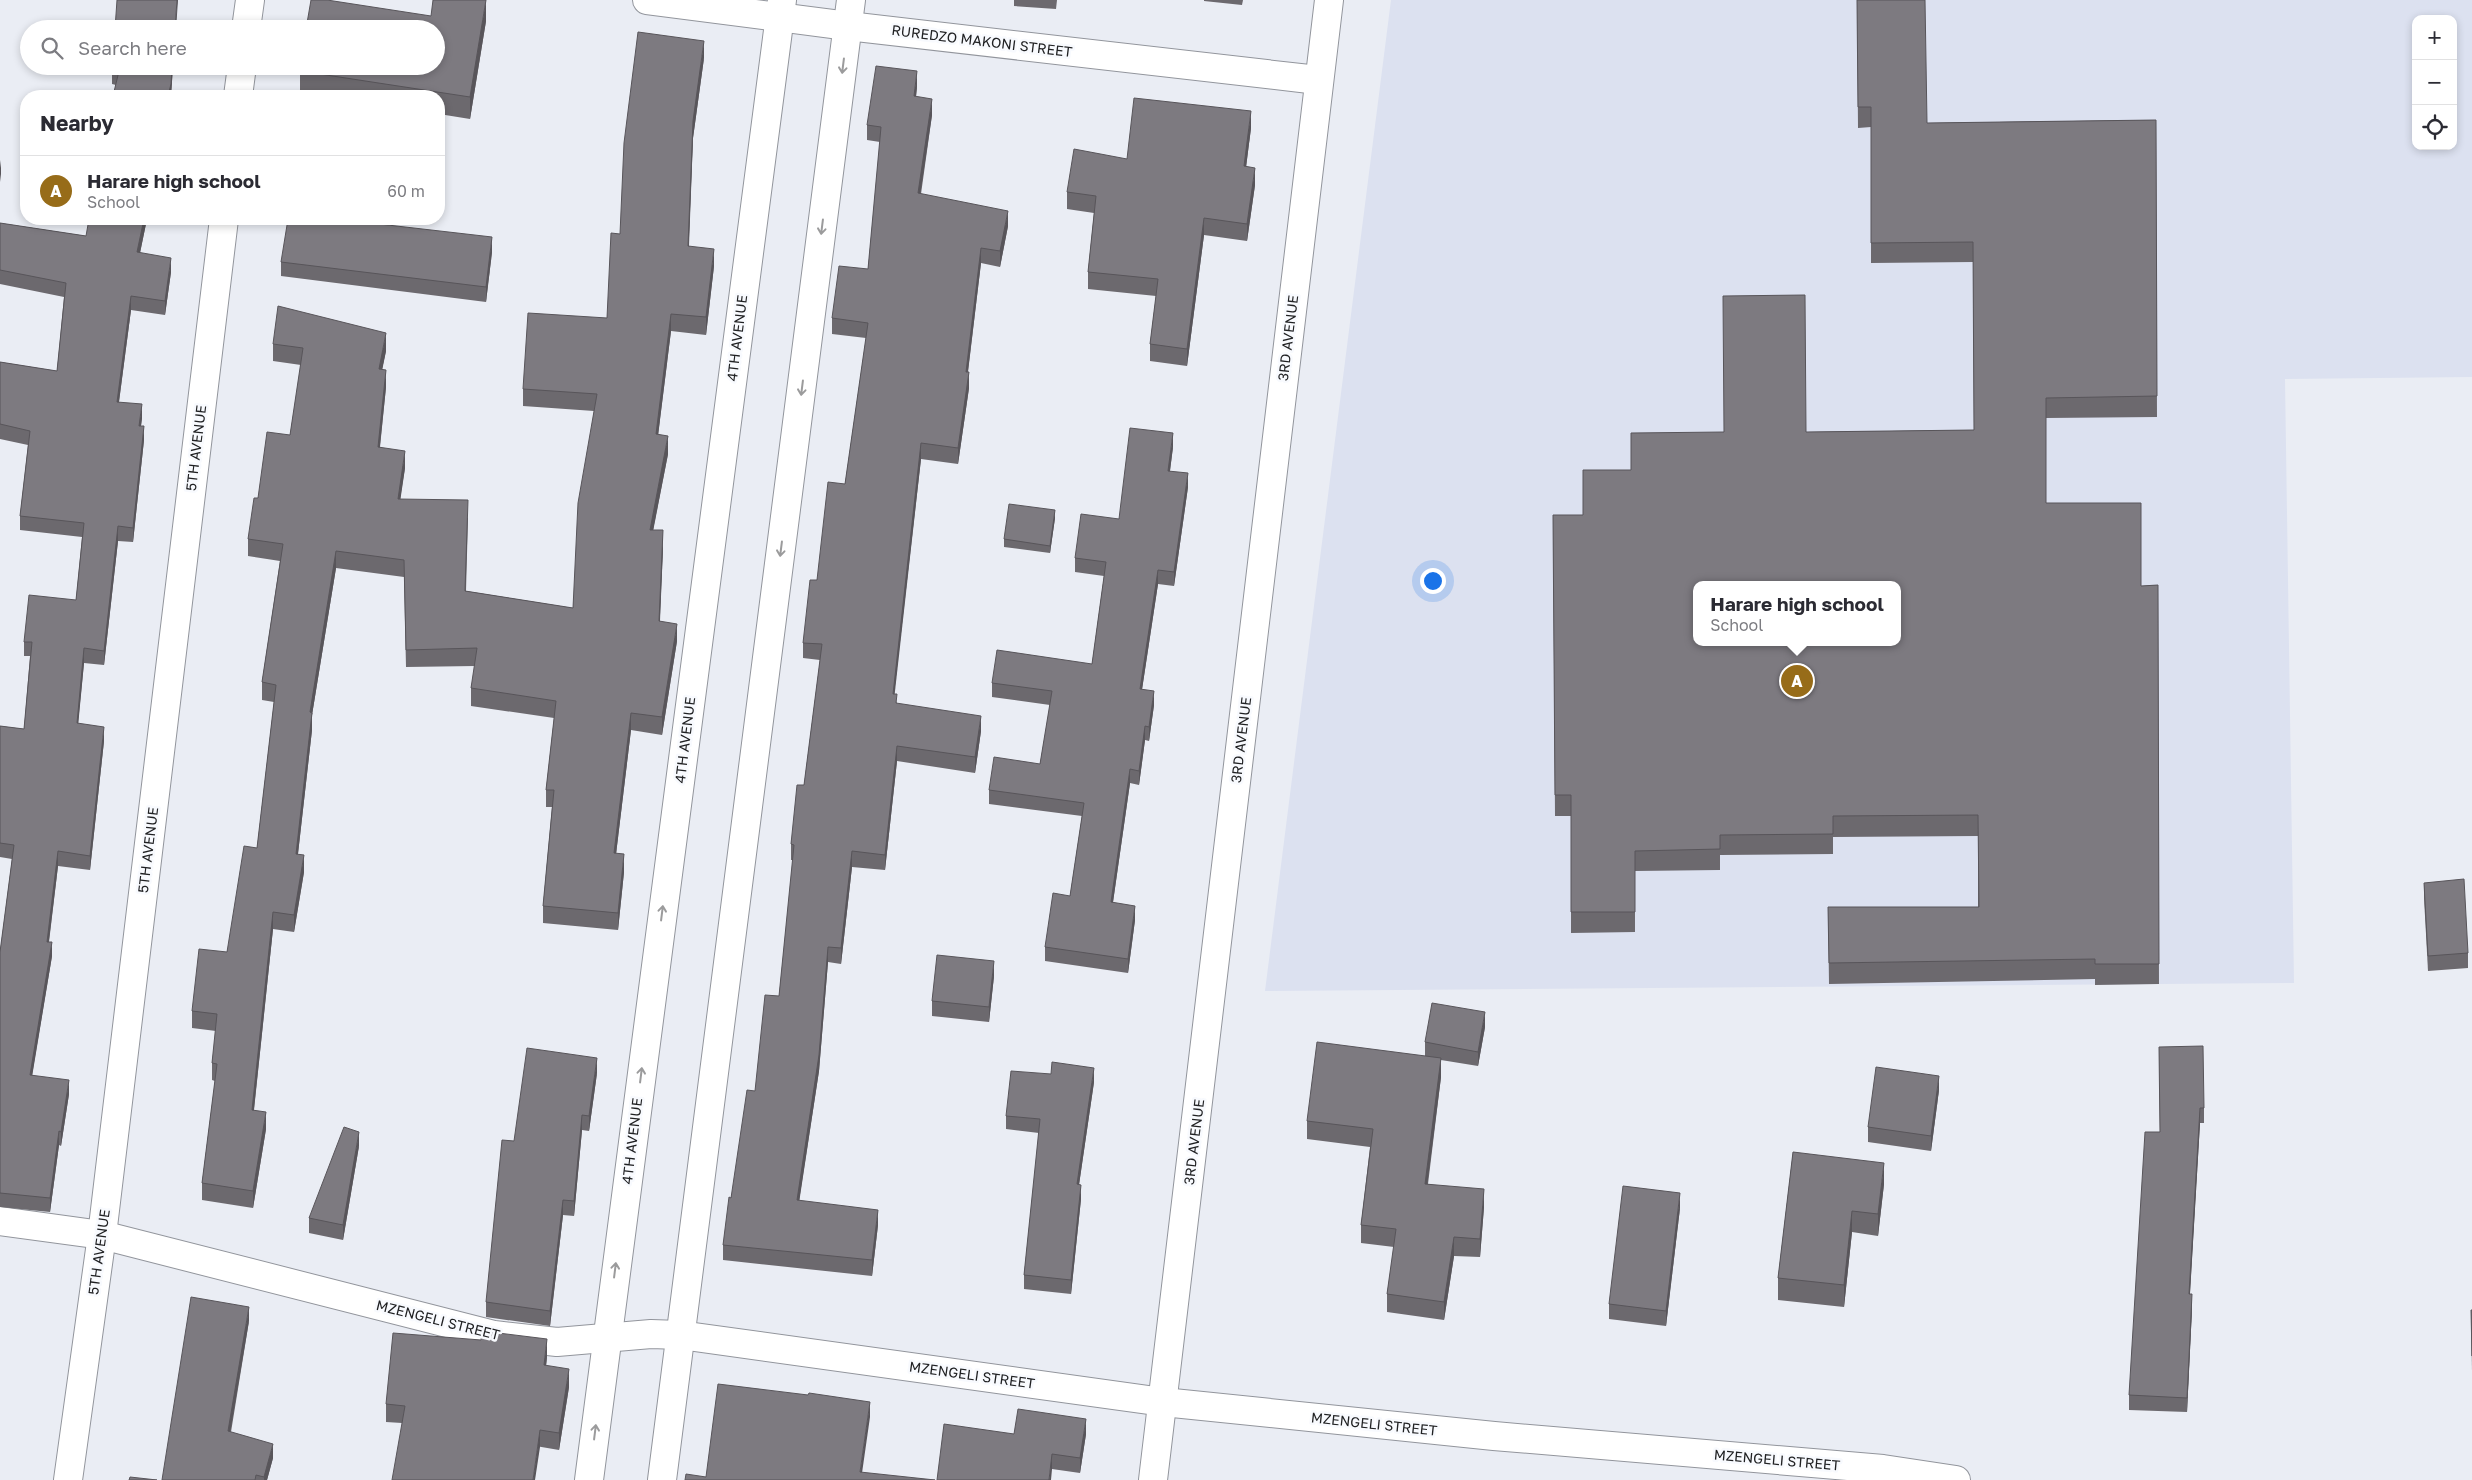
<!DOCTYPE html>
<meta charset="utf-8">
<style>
:root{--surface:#fff;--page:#f7f7f7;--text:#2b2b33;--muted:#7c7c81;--line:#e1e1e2;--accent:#976c19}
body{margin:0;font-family:"Golos Text",sans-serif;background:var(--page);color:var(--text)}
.controls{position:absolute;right:15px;top:15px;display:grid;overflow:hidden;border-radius:10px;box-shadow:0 2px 8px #0003}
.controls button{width:45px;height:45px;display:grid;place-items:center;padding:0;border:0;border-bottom:1px solid var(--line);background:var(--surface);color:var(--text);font:25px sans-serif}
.you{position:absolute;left:1432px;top:580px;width:18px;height:18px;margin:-12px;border:4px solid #fff;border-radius:50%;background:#1a73e8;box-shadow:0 0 0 8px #1a73e833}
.badge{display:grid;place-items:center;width:32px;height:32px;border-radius:50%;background:var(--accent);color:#fff;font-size:16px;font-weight:700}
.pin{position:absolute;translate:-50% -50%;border:2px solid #fff;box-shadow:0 1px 5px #0006}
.popup{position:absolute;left:1693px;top:581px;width:208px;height:65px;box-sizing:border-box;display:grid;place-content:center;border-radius:10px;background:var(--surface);filter:drop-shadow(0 1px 4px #0005);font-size:16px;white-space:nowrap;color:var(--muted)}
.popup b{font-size:19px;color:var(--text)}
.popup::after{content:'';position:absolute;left:50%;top:100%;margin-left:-10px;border:10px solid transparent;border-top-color:var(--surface)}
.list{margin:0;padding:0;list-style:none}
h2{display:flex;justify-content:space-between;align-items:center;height:65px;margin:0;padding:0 20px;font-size:21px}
h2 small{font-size:16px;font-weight:400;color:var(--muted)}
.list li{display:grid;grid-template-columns:32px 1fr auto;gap:15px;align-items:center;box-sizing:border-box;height:70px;padding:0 20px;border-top:1px solid var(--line)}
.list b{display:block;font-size:19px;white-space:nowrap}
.list p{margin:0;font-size:16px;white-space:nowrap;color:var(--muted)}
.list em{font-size:16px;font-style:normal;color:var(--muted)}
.icon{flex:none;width:28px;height:28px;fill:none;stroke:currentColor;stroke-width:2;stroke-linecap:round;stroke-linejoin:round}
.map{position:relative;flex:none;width:2472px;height:1480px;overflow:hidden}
.search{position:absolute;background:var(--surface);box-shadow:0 2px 8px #0003;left:20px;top:20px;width:425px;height:55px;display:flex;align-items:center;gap:12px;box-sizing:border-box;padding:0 18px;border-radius:28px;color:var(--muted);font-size:19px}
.panel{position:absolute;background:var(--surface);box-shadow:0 2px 8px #0003;left:20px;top:90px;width:425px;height:135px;border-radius:20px}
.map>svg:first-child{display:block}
.built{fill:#dce1f0;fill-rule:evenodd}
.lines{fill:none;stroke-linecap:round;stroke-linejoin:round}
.minor-casing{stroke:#92959c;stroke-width:30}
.minor{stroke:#fff;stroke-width:28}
.wall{fill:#6c696e}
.shaded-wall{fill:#58555a}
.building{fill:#7d7a80;stroke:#58555a;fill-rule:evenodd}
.oneway{stroke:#9b9b9c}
.labels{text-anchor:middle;stroke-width:5;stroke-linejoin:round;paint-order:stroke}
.street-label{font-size:14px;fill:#202123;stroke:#f8fafe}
</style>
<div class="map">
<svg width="2472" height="1480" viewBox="0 0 2472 1480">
<rect width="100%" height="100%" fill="#eaedf4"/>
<path class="built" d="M1391 0H2472V377L2285 379 2294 983 1265 991ZM2416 19H2453V146H2416ZM1697 585H1897V642H1697Z"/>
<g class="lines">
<g class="minor-casing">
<g id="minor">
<path d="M647 0 848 26 1318 80"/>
<path d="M246 29 250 0"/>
<path d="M238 96 242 66"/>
<path d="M0 1221 102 1235 494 1335 557 1342 651 1334 680 1335 1163 1402 1494 1436 1883 1469 1956 1480"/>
<path d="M68 1480 102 1235 224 219"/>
<path d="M589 1480 782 0"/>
<path d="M662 1480 851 0"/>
<path d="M1153 1480 1329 0"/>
</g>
</g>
<use href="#minor" class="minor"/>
</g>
<g class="wall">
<path d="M1013 0H1057L1056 9 1014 6V0Z"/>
<path d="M1204 0H1243L1242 5 1204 1Z"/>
<path d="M1857 0 1927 123 2156 120 2157 417 2046 418V503L2141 586 2158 585 2159 984 2095 985V979L1829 984 1828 907H1978V836L1833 837V854L1720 855V870L1635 871V932L1571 933V816H1555L1553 515H1583L1631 470 1806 432 1974 430 1973 262 1871 263V127L1858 128Z"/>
<path d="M431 16 486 21 470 119 439 114V96H322L300 93V71Z"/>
<path d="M704 58 693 138 689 246 714 266 706 335 671 331 658 435 668 454 653 530 663 548 660 621 677 641 662 735 631 730 616 854 624 872 618 930 543 923V906L552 807H546V790L554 718 471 706V688L475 666 406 667 404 577 336 568 312 715V730L298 854 304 872 294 932 273 929 254 1110 266 1129 253 1208 202 1200V1183L215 1081 212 1080V1063L216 1031 192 1028V1011L227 952 257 848 274 702 262 700V682L280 561 248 556V539L258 498 290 435 301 365 273 361V344L386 351 382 369 386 387 380 447 405 468 400 499 468 518 466 591 573 608 594 411 523 406V389L607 318 620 234Z"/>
<path d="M112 66H173L171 96H113L116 85 112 84Z"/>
<path d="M917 87 916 97 932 115 921 194 1008 226 1000 267 981 263 968 372 969 388 958 464 921 459 894 694 897 704 981 731 975 773 897 761 885 870 852 867 841 964 828 962 819 1071 799 1201 878 1225 872 1276 723 1260V1245L731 1198 779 996 793 860H791V844L804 785 820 660 803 658V643L817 580 845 484 866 338 832 334V318L868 269 880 142 867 140V125Z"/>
<path d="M1251 128 1246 167 1255 185 1247 241 1204 235 1187 366 1150 361V344L1156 296 1088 289V272L1094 213 1067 209V192L1127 159Z"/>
<path d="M147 219 140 253 171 272 165 315 131 310 119 402 142 418 141 426 144 440 133 542 118 541 104 665 84 663 78 723 104 741 90 870 58 866 49 942 52 956 32 1075 69 1094 61 1146 59 1145 50 1212 0 1207V952L12 859 0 857V726L24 729 30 656H24V642L76 600 82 537 20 530V516L28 445 0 439V362L57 371 64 297 0 284V223L86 236Z"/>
<path d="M382 224 492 252 486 302 281 276V262Z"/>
<path d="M1173 447 1170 471 1188 487 1174 586 1158 584 1142 689 1154 705 1149 741 1145 740 1139 785 1130 783 1113 902 1135 920 1128 973 1045 961V947L1070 896 1082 816 989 804V790L1040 764 1050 705 992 697V683L1092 664 1104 576 1075 572V558L1119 519Z"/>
<path d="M1055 518 1050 553 1004 547V539Z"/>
<path d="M2424 883 2468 953V968L2428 971 2424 898Z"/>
<path d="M994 976 989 1022 932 1016V1001Z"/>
<path d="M1485 1027 1478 1066 1441 1060V1077L1428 1184 1484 1207 1480 1257 1454 1256 1444 1320 1387 1312V1294L1394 1247 1361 1243V1225L1370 1147 1307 1139V1121L1425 1056V1042Z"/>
<path d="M2159 1047 2204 1108V1123H2200L2190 1294 2192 1309 2187 1412 2129 1410V1395L2160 1132Z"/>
<path d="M597 1073 589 1131 582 1130 574 1216 563 1215 550 1326 486 1317V1302Z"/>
<path d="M1094 1082 1079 1185 1081 1199 1071 1294 1024 1289V1275L1039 1133 1006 1129V1116Z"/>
<path d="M1939 1090 1931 1151 1868 1142V1127Z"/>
<path d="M359 1146 343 1240 309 1233V1218Z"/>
<path d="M1793 1152 1884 1184 1878 1236 1852 1232 1844 1307 1778 1300V1278Z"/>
<path d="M1680 1208 1666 1326 1609 1319V1304Z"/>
<path d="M2471 1310H2472V1371Z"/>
<path d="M249 1321 231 1432 273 1458 267 1480H162Z"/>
<path d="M547 1357 546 1366 569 1387 559 1450 402 1423 386 1422V1404Z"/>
<path d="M1014 1434H1086L1080 1473 1052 1469Z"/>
</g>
<g class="shaded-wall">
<path d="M177 0H178L176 29H175Z"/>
<path d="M486 0V21L470 119V97Z"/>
<path d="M704 41V58L693 138 688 263V246L693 121Z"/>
<path d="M172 66H173L171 96H168Z"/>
<path d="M917 71V87L914 112V96Z"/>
<path d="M932 99V115L918 209V193Z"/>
<path d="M1251 111V128L1244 183V166Z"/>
<path d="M1 160V174L0 182V168Z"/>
<path d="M1255 168V185L1247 241V224Z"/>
<path d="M1008 211V226L1000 267V251Z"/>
<path d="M1204 218V235L1187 366V349Z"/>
<path d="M144 219H147L137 267V252Z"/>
<path d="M380 219H383L379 239V224Z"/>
<path d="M492 237V252L486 302V287Z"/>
<path d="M981 248V263L966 387V372Z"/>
<path d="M714 249V266L706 335V317Z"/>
<path d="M171 258V272L165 315V301Z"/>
<path d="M131 296V310L117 416V402Z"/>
<path d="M671 314V331L656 452V434Z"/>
<path d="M386 333V351L379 386V369Z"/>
<path d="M386 370V387L378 464V447Z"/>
<path d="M969 372V388L958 464V448Z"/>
<path d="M142 404V418L139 440V426Z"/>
<path d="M144 426V440L133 542V528Z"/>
<path d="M1173 433V447L1168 485V471Z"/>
<path d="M668 436V454L650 547V530Z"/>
<path d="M921 443V459L893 709V694Z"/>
<path d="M405 451V468L398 516V499Z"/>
<path d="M1188 473V487L1174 586V572Z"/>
<path d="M1055 510V518L1050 553V546Z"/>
<path d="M118 526V541L104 665V651Z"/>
<path d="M663 530V548L659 638V621Z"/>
<path d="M336 551V568L312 715V730L296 871V854L310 712Z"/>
<path d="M1158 570V584L1140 703V689Z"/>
<path d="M677 624V641L662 735V717Z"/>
<path d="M84 648V663L77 737V723Z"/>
<path d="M1154 691V705L1149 741V727Z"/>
<path d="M631 713V730L614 871V853Z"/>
<path d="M981 716V731L975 773V757Z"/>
<path d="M1145 726V740L1139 785V771Z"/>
<path d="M104 727V741L90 870V856Z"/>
<path d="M897 746V761L885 870V855Z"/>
<path d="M1130 769V783L1111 916V902Z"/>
<path d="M58 851V866L47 956V942Z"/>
<path d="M852 851V867L841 964V948Z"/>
<path d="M624 854V872L618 930V913Z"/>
<path d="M304 855V872L294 932V915Z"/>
<path d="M1135 906V920L1128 973V959Z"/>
<path d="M273 912V929L252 1127V1110Z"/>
<path d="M52 942V956L30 1089V1075Z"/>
<path d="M828 947V962L819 1071 797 1216V1200Z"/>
<path d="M994 961V976L989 1022V1007Z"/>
<path d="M1485 1012V1027L1478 1066V1052Z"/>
<path d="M597 1058V1073L589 1131V1116Z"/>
<path d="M1441 1058V1077L1425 1202V1184Z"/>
<path d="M1094 1068V1082L1077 1198V1184Z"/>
<path d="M1939 1076V1090L1931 1151V1136Z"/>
<path d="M69 1080V1094L61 1146V1132Z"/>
<path d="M2200 1108V1123L2189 1309V1294Z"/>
<path d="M266 1112V1129L253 1208V1191Z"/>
<path d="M582 1115V1130L574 1216V1201Z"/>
<path d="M59 1131V1145L50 1212V1198Z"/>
<path d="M359 1132V1146L343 1240V1225Z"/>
<path d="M1884 1163V1184L1878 1236V1214Z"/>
<path d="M1081 1185V1199L1071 1294V1280Z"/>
<path d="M1484 1189V1207L1480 1257V1239Z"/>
<path d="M1680 1193V1208L1666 1326V1311Z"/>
<path d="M563 1200V1215L550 1326V1311Z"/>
<path d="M878 1210V1225L872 1276V1260Z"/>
<path d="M1852 1211V1232L1844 1307V1285Z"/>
<path d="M1454 1237V1256L1444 1320V1302Z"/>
<path d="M2192 1294V1309L2187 1412V1398Z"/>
<path d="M249 1307V1321L228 1445V1431Z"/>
<path d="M547 1339V1357L544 1383V1365Z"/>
<path d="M569 1369V1387L559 1450V1433Z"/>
<path d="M870 1402V1417L861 1480 860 1472Z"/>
<path d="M1086 1419V1434L1080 1473V1458Z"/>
<path d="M540 1430V1447L535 1480H533Z"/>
<path d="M273 1444V1458L267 1480H264V1477Z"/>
<path d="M1052 1454V1469L1051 1480H1049Z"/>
</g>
<g class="building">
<path d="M117 0H177L175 29H115Z"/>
<path d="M311 0H327L431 16 433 0H486L470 97 300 71 301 66H436V29H306Z"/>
<path d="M1857 0H1925L1927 123 2156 120 2157 396 2046 398V503H2141V586L2158 585 2159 964H2095V959L1829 963 1828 907H1979L1978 815 1833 816V834L1720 835V849L1635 851V912H1571V795H1555L1553 515H1583V470H1631V433L1724 432 1723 296 1805 295 1806 432 1974 430 1973 242 1871 243V107H1858ZM1697 585H1897V642H1697Z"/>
<path d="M638 32 704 41 693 121 688 246 714 249 706 317 671 314 656 434 668 436 650 530H663L659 621 677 624 662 717 631 713 614 853 624 854 618 913 543 906 554 790H546L556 701 471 688 477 648 406 650 404 560 336 551 310 712 312 713 296 854 304 855 294 915 273 912 252 1110 266 1112 253 1191 202 1183 217 1064 212 1063 217 1014 192 1011 199 949 227 952 244 846 257 848 276 685 262 682 283 544 248 539 254 498H258L267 432 290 435 303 348 273 344 278 306 386 333 379 369 386 370 378 447 405 451 398 499 468 500 465 591 573 608 578 503 597 394 523 389 528 313 607 318 611 233 620 234 624 143Z"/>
<path d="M112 66H172L171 84 168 96H113L119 71 112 70Z"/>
<path d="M876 66 917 71 914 96 932 99 918 193 1008 211 1000 251 981 248 966 372H969L958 448 921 443 893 694H897L896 703 981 716 975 757 897 746 885 855 852 851 841 948 828 947 819 1055 797 1200 878 1210 872 1260 723 1245 729 1197 731 1198 747 1090 755 1091 765 995 779 996 794 845 791 844 797 785H804L822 644 803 643 810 580H817L828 482 845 484 868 323 832 318 839 266 868 269 881 127 867 125Z"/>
<path d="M1134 98 1251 111 1244 166 1255 168 1247 224 1204 218 1187 349 1150 344 1158 279 1088 272 1096 196 1067 192 1074 149 1127 159Z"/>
<path d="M89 219H144L137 252 171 258 165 301 131 296 117 402 142 404 139 426H144L133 528 118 526 104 651 84 648 77 723 104 727 90 856 58 851 47 942H52L30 1075 69 1080 61 1132 59 1131 50 1198 0 1193V952L14 845 0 843V726L24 729 32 642H24L29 595 76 600 84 523 20 516 30 431 0 424V362L57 371 66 283 0 270V223L86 236Z"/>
<path d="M288 219H380L379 224 492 237 486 287 281 262Z"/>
<path d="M1130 428 1173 433 1168 471 1188 473 1174 572 1158 570 1140 689 1154 691 1149 727 1145 726 1139 771 1130 769 1111 902 1135 906 1128 959 1045 947 1053 893 1070 896 1084 803 989 790 994 757 1040 764 1052 691 992 683 997 650 1092 664 1106 562 1075 558 1081 514 1119 519Z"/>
<path d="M1009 504 1055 510 1050 546 1004 539Z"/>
<path d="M2464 879 2468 953 2428 956 2424 883Z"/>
<path d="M937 955 994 961 989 1007 932 1001Z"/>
<path d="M1432 1003 1485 1012 1478 1052 1425 1042Z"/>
<path d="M1317 1042 1441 1058 1425 1184 1484 1189 1480 1239 1454 1237 1444 1302 1387 1294 1396 1229 1361 1225 1373 1129 1307 1121Z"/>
<path d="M2203 1046 2204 1108H2200L2189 1294H2192L2187 1398 2129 1395 2145 1132H2160L2159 1047Z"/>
<path d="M527 1048 597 1058 589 1116 582 1115 574 1201 563 1200 550 1311 486 1302 502 1140 514 1141Z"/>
<path d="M1052 1062 1094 1068 1077 1184 1081 1185 1071 1280 1024 1275 1040 1119 1006 1116 1011 1071 1051 1074Z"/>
<path d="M1876 1067 1939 1076 1931 1136 1868 1127Z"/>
<path d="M344 1127 359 1132 343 1225 309 1218Z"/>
<path d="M1793 1152 1884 1163 1878 1214 1852 1211 1844 1285 1778 1278Z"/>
<path d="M1623 1186 1680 1193 1666 1311 1609 1304Z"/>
<path d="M191 1297 249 1307 228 1431 273 1444 264 1477 256 1475 255 1480H162Z"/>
<path d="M2471 1310H2472V1356Z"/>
<path d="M482 1331 547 1339 544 1365 569 1369 559 1433 540 1430 533 1480H392L405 1406 386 1404 393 1333 481 1340Z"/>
<path d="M718 1384 808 1395 809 1393 870 1402 860 1472 935 1480H685L686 1474 706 1477Z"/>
<path d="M1018 1409 1086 1419 1080 1458 1052 1454 1049 1480H937L944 1424 1014 1434Z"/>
<path d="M130 1477 157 1480H129Z"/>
</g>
<defs><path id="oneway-shaft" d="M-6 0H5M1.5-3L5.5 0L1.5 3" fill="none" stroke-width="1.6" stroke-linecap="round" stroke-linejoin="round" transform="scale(1.25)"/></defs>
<g class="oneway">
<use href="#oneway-shaft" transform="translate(843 66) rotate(97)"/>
<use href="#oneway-shaft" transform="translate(822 227) rotate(97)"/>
<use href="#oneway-shaft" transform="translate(802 388) rotate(97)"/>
<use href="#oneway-shaft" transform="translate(781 549) rotate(97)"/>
<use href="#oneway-shaft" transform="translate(662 913) rotate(-83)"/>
<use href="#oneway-shaft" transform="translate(641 1075) rotate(-83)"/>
<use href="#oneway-shaft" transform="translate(615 1270) rotate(-83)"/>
<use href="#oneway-shaft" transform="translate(595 1432) rotate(-83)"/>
</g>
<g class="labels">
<g class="street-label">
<text transform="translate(982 41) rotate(7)" y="5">RUREDZO MAKONI STREET</text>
<text transform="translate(737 338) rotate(-83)" y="5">4TH AVENUE</text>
<text transform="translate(1288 338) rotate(-83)" y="5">3RD AVENUE</text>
<text transform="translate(196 448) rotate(-83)" y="5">5TH AVENUE</text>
<text transform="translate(685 740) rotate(-83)" y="5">4TH AVENUE</text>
<text transform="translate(1241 740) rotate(-83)" y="5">3RD AVENUE</text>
<text transform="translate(148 850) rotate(-83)" y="5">5TH AVENUE</text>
<text transform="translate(632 1141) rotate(-83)" y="5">4TH AVENUE</text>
<text transform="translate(1194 1142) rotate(-83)" y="5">3RD AVENUE</text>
<text transform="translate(99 1252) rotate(-82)" y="5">5TH AVENUE</text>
<text transform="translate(438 1320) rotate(14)" y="5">MZENGELI STREET</text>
<text transform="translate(972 1375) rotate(8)" y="5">MZENGELI STREET</text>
<text transform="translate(1374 1424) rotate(6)" y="5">MZENGELI STREET</text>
<text transform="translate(1777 1460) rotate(5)" y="5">MZENGELI STREET</text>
</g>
</g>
</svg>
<div class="controls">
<button>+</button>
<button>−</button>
<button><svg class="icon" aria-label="locate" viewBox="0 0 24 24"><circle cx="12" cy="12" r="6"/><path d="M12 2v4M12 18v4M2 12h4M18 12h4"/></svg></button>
</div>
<div class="you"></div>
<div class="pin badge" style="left:1797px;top:681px">A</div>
<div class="popup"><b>Harare high school</b>School</div>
<div class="search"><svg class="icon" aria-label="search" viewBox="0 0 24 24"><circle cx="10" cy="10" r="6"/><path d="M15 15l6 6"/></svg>Search here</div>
<section class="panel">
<h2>Nearby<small></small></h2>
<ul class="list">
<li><span class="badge">A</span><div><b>Harare high school</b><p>School</p></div><em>60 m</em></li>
</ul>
</section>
</div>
